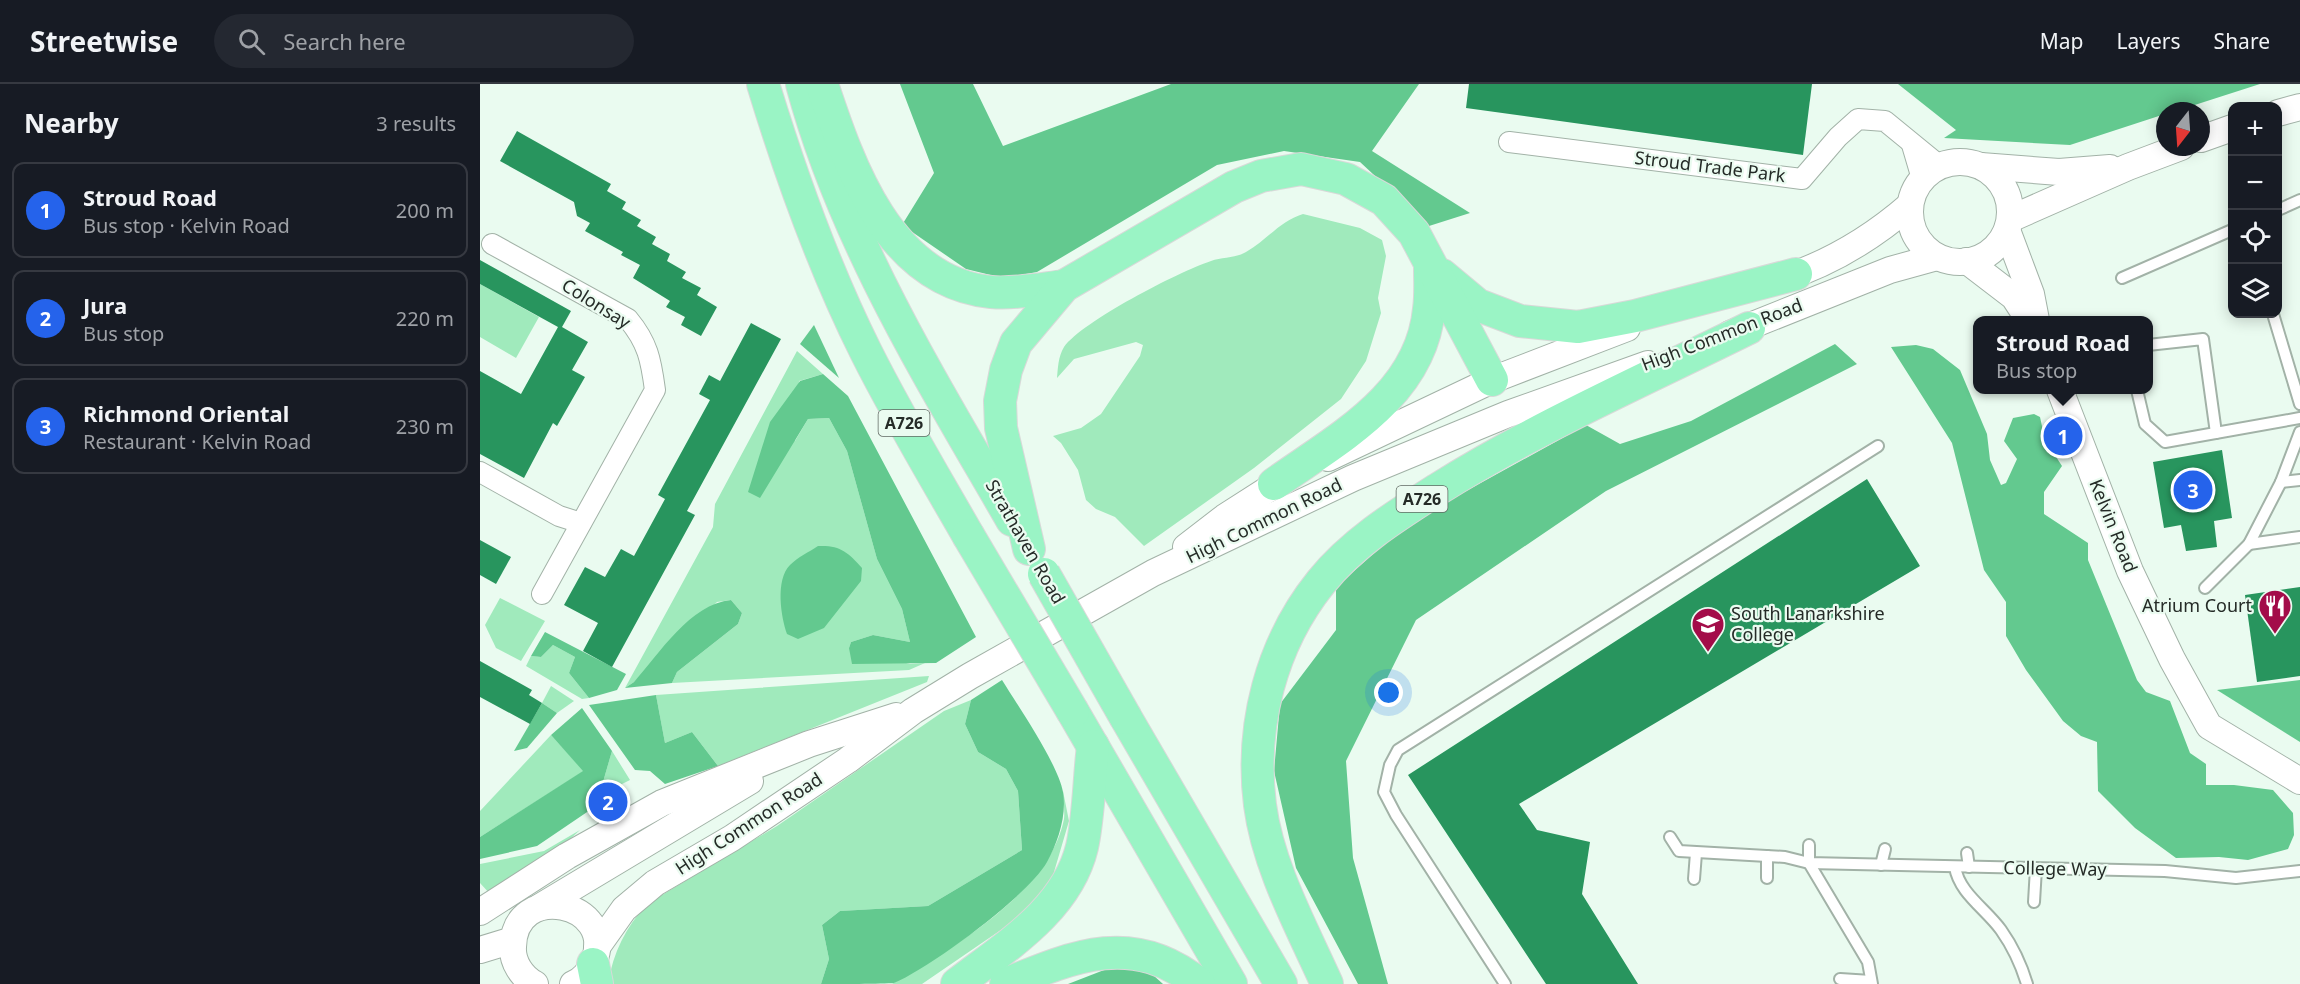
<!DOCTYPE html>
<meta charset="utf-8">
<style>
:root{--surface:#171b24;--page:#242831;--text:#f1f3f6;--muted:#9ea1a6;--line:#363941;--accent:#2563eb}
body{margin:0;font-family:"Noto Sans",sans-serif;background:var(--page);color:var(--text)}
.controls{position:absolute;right:18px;top:18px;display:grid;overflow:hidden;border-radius:12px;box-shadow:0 3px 15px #0003}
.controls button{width:54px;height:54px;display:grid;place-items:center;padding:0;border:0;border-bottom:2px solid var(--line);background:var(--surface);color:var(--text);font:30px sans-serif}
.compass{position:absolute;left:1676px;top:18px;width:54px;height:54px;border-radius:50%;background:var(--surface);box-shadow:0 3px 15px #0003;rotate:197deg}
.you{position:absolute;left:909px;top:609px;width:21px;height:21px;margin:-15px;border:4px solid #fff;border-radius:50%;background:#1a73e8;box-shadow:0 0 0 9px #1a73e833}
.badge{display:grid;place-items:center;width:39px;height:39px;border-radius:50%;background:var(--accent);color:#fff;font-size:20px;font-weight:700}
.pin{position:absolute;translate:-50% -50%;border:3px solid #fff;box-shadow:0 2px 6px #0006}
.popup{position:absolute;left:1493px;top:232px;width:180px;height:78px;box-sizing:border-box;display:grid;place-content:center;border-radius:12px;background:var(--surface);filter:drop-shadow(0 2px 4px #0005);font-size:20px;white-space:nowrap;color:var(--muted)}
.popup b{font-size:22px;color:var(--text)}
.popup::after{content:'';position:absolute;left:50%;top:100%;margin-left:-12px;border:12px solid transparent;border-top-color:var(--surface)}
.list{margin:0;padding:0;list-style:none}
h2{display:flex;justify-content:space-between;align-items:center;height:78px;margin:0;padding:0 24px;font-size:26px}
h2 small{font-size:20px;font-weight:400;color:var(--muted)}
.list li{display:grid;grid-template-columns:39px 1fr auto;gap:18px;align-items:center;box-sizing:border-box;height:96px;margin:0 12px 12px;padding:0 12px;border:2px solid var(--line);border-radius:12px}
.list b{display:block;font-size:22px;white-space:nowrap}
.list p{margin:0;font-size:20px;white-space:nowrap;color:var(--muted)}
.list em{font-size:20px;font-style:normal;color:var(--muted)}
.icon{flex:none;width:33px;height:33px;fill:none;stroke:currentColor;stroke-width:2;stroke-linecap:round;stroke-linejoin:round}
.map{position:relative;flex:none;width:1820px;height:900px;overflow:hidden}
header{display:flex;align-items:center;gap:36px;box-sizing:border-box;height:84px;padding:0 30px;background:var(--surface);border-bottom:2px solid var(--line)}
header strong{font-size:28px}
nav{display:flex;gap:33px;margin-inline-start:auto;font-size:21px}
.search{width:420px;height:54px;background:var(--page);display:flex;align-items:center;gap:15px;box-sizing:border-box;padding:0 21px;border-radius:33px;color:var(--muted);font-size:22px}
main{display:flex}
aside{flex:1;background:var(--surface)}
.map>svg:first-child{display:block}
.green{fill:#a0eabc}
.forest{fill:#63c98f}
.building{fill:#28955e}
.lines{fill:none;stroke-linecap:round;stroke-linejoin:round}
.service-casing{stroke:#a2b2a7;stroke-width:14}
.minor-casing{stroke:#a2b2a7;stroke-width:22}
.tertiary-casing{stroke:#a2b2a7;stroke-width:28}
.primary-casing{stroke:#d8d9d8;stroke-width:34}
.service{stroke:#fff;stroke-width:10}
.minor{stroke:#fff;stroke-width:20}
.tertiary{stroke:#fff;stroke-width:26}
.primary{stroke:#9af4c5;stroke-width:32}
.primary-bridge-casing{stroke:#d8d9d8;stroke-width:34;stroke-linecap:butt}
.primary-bridge{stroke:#9af4c5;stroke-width:32}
.labels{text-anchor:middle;stroke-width:4.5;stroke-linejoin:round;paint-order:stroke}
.shield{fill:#eafbf0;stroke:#606963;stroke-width:1.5}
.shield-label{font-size:16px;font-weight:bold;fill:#252b27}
.street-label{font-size:18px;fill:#252b27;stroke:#eafbf0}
.poi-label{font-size:18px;fill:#252b27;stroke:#eafbf0;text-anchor:end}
</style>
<header>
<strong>Streetwise</strong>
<div class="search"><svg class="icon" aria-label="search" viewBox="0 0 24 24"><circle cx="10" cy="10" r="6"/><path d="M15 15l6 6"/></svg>Search here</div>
<nav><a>Map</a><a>Layers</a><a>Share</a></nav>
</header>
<main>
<aside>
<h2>Nearby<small>3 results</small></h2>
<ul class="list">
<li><span class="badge">1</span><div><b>Stroud Road</b><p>Bus stop · Kelvin Road</p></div><em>200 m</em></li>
<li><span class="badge">2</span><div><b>Jura</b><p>Bus stop</p></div><em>220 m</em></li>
<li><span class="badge">3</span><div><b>Richmond Oriental</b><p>Restaurant · Kelvin Road</p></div><em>230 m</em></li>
</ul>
</aside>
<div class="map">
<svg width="1820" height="900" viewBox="0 0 1820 900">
<rect width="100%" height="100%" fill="#eafbf0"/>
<g class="green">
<path d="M823 130 880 144 902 156 906 172 898 214 901 229 886 277 861 315 774 384 664 462 635 433 616 425 606 416 598 386 581 359 573 352 601 344 621 330 660 272 663 261 656 258 594 275 577 294C578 284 578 273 584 263 603 237 698 188 731 177 742 173 756 174 766 168 787 156 800 137 823 130Z"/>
<path d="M0 200 59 233 36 274 0 253Z"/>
<path d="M317 267 343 290 319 297 315 357 328 335 349 334 367 367 397 475 422 525 430 558 393 551 371 558 369 564 430 580 445 579 429 586 192 599 197 588 258 540 262 529 251 516 237 518 154 598 145 604 233 443 235 420Z"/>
<path d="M20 514 65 537 41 577 16 564 5 541Z"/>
<path d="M73 561 95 573 89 589 109 614 102 615 46 582 51 572 61 573Z"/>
<path d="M449 592 447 598 238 682 212 648 185 659 176 611Z"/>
<path d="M71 602 94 617 77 629 62 619Z"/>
<path d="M491 616 485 640 498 668 526 685 538 707 542 766 448 822 360 827 342 841 349 875 341 900H128C133 868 146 843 167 820L297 742 464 627Z"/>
<path d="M71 651 104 687 0 753V727Z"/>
<path d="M132 667 150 696 136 703 139 709 116 722Z"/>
<path d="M583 707 589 737 574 788 578 793 559 820 442 900H412C471 865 570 808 584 735 585 726 583 716 583 707Z"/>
<path d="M100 746 63 780 11 811 0 799V780L64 767Z"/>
</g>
<g class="forest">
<path d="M420 0H493L523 62 691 0H939L892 67 990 129 949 142 880 78 804 67 737 81 557 188 523 194 486 185 422 141 454 89Z"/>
<path d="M1418 0H1780L1696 27H1685V30L1590 61 1464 54 1476 46Z"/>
<path d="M334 241 359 294 320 260Z"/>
<path d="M1355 260 1377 280 1126 407 936 536 866 677 873 774 908 900H878L816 784 794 687 800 620 856 546V503L928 439 1106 341 1140 360 1211 337Z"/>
<path d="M1436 261 1453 265 1480 286 1507 350 1510 376 1521 401 1526 399 1537 375 1524 357 1533 334 1554 330 1560 333 1565 356 1582 382 1564 408V430L1608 459V476L1657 596 1666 608 1690 617 1710 669 1726 680V701H1754L1793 706 1813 729 1814 751 1808 765 1768 776 1739 773 1696 774 1655 744 1618 707 1617 658 1601 652 1583 637 1546 586 1526 552V518L1504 486 1472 359 1411 263Z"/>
<path d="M343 290 368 312 496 553 456 579 372 580 369 564 371 558 393 551 430 558 422 525 397 475 367 367 349 334 328 335 280 414 268 408 290 338 320 297Z"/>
<path d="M338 462C360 461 368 468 382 484L381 497 344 544 318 555 307 550C301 533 295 496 310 481 318 473 329 468 338 462Z"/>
<path d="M251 516 262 529 258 540 197 588 192 599 145 604 154 598C180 569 210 520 251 516Z"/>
<path d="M65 548 146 590 137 606 109 614 89 589 95 573 73 561 61 573 51 572Z"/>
<path d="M522 596C538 622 578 680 583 708 587 731 578 758 567 778 548 812 451 883 414 899 403 900 357 900 341 900L349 875 342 841 360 827 448 822 542 766 538 707 526 685 498 668 485 640 491 616Z"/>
<path d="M1820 596V658L1737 606Z"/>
<path d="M176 611 185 659 212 648 238 682 185 700 170 687 155 686 109 621Z"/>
<path d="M62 619 77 629 47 664 34 667Z"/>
<path d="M102 624 132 667 116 722 57 762 0 775V753L103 687 71 651Z"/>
<path d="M637 881 673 891 683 900H588Z"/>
</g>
<g class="building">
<path d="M989 0H1332L1323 71 986 24Z"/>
<path d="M37 47 131 100 127 107 146 118 142 125 161 136 157 142 176 153 172 160 190 170 187 177 206 188 202 194 221 204 217 211 237 223 221 252 201 241 205 233 186 223 190 217 153 194 160 181 141 171 143 168 105 147 110 139 97 132 94 118 20 77Z"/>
<path d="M0 176 91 227 82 243 108 258 92 286 105 293 77 342 73 339 44 394 0 370V287L41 310 78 243 0 200Z"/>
<path d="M271 239 301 255 207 427 215 431 132 583 103 567 118 539 84 521 105 483 125 493 141 465 154 472 185 415 178 411 230 316 219 310 229 291 240 297Z"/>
<path d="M1742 366 1752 434 1734 437 1737 463 1706 467 1701 441 1684 444 1673 378Z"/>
<path d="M1387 395 1440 482 1039 720 1057 746 1110 758 1102 810 1158 900H1066L928 691Z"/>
<path d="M0 456 31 473 16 500 0 491Z"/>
<path d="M1820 503V592L1777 598 1765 511Z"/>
<path d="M0 577 52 606 49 611 62 619 50 640 0 613Z"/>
</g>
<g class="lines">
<g class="service-casing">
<g id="service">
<path d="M1798 126 1820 116"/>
<path d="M1642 194 1752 146"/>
<path d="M1793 230 1820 320"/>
<path d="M1668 261 1723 255 1736 349"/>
<path d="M1657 306 1665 340 1685 358 1820 334"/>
<path d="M1801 398 1820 396"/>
<path d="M1769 460 1820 453"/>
<path d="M1725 504 1769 460 1801 398 1820 348"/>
<path d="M1190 753 1199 767 1305 773 1329 779 1685 787 1756 794 1820 787"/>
<path d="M1487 769 1489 783"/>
<path d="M1287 772V794"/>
<path d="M1329 779 1388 878 1392 900"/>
<path d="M1329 779V761"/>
<path d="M1401 781 1405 765"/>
<path d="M1475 783C1479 809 1506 825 1521 846 1533 863 1541 880 1547 900"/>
<path d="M1214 795 1216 769"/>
<path d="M1554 818 1556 784"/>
<path d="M1360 895 1391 897"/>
<path d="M1025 900 916 731 904 708 910 681 918 666 1398 362"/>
</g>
</g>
<g class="minor-casing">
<g id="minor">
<path d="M1029 58 1322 95 1358 53 1378 35 1405 37 1460 82"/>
<path d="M1432 61 1442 95"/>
<path d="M12 160 148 235C168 259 171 276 175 306L62 510"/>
<path d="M0 388 79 432 101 439"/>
</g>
</g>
<g class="tertiary-casing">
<g id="tertiary">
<path d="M1798 29 1820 23"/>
<path d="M1721 55 1752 44"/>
<circle cx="1480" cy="128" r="50"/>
<path d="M1501 82 1579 88 1630 84"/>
<path d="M1530 135 1648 83 1701 63"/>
<path d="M1527 146 1551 210 1556 236"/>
<path d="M1487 177 1534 213 1549 236"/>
<path d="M1299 196C1349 180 1391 155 1430 121"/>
<path d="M1250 250 1410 186 1457 173"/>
<path d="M1580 306 1650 487 1692 575 1729 642 1820 697"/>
<path d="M848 374 1012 296 1147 244"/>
<path d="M706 463 745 433 809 392"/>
<path d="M60 823 270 697"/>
<path d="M0 828 87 772 182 719 329 660 416 632"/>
<path d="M117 863 144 825 175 799 252 754 368 676 433 627 490 592 673 489 873 394 1028 330 1168 280"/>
<path d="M0 866 33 856"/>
<path d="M55 900C42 893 32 878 33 863 34 796 137 818 114 877 110 887 103 896 93 900"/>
</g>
</g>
<g class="primary-casing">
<g id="primary">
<path d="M283 0C311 92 343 182 386 268 417 330 453 390 488 451"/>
<path d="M322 0C364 157 452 297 532 436"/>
<path d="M342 0C369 82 409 198 511 208 535 210 560 205 584 202"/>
<path d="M962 191 998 221 1040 237 1098 243 1155 232 1316 190"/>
<path d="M794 400C857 355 941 312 949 225 951 212 950 198 950 184"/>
<path d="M549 465 521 344 520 317 526 286 536 259 584 202 754 103 781 92 821 85 866 95 904 116 934 149 1012 296"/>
<path d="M593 628 751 900"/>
<path d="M646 634 801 900"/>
<path d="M113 880 117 900"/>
<path d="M477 900C525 863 587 826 602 763 609 732 609 694 613 662"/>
<path d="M526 900C596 871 654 847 719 900"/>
<path d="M847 900C822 844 788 783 780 721 770 642 791 560 841 498 872 459 917 431 958 405 1057 343 1164 296 1269 244"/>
</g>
</g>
<use href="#service" class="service"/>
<use href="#minor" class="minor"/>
<use href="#tertiary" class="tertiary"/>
<use href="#primary" class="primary"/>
<g class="primary-bridge-casing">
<g id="primary-bridge">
<path d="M488 451 593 628"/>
<path d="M564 490 646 634"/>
</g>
</g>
<use href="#primary-bridge" class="primary-bridge"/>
</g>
<defs>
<g id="restaurant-pin" transform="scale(1.725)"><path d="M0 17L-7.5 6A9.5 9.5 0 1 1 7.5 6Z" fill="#a30c49" stroke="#eafbf0"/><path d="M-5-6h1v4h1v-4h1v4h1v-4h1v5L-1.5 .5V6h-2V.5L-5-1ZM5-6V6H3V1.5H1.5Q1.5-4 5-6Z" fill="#fff"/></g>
<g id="university-pin" transform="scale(1.725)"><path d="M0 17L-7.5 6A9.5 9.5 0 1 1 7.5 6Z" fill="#a30c49" stroke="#eafbf0"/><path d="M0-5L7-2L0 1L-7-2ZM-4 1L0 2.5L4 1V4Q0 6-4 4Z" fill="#fff"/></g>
</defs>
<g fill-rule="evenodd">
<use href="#restaurant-pin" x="1795" y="522"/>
<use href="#university-pin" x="1228" y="540"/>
</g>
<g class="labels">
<g class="shield">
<rect x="398.5" y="326" width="51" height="26" rx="4.5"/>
<rect x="916.5" y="402" width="51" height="26" rx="4.5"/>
</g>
<g class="shield-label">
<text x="424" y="345">A726</text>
<text x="942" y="421">A726</text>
</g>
<g class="street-label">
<text transform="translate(1230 83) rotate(7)" y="6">Stroud Trade Park</text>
<text transform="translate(116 220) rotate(32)" y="6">Colonsay</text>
<text transform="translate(1242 251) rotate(-21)" y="6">High Common Road</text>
<text transform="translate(784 437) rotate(-26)" y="6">High Common Road</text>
<text transform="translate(1633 442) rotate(68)" y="6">Kelvin Road</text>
<text transform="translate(545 458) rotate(60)" y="6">Strathaven Road</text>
<text transform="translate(269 740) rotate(-33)" y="6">High Common Road</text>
<text transform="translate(1575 785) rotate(1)" y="6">College Way</text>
</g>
<g class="poi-label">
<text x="1772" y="528">Atrium Court</text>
<text x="1251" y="536" text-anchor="start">South Lanarkshire<tspan x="1251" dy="21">College</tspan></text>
</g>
</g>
</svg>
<div class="controls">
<button>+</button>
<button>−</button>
<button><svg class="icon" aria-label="locate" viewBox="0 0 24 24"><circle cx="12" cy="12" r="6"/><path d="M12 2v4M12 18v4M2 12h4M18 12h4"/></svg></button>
<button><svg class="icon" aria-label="layers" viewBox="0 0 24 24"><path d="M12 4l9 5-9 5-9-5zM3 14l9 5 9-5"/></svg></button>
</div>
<svg class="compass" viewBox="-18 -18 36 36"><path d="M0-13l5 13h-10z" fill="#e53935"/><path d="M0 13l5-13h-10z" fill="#9ea1a6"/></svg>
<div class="you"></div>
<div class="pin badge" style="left:1583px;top:352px">1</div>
<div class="popup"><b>Stroud Road</b>Bus stop</div>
<div class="pin badge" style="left:128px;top:718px">2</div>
<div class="pin badge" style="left:1713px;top:406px">3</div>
</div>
</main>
